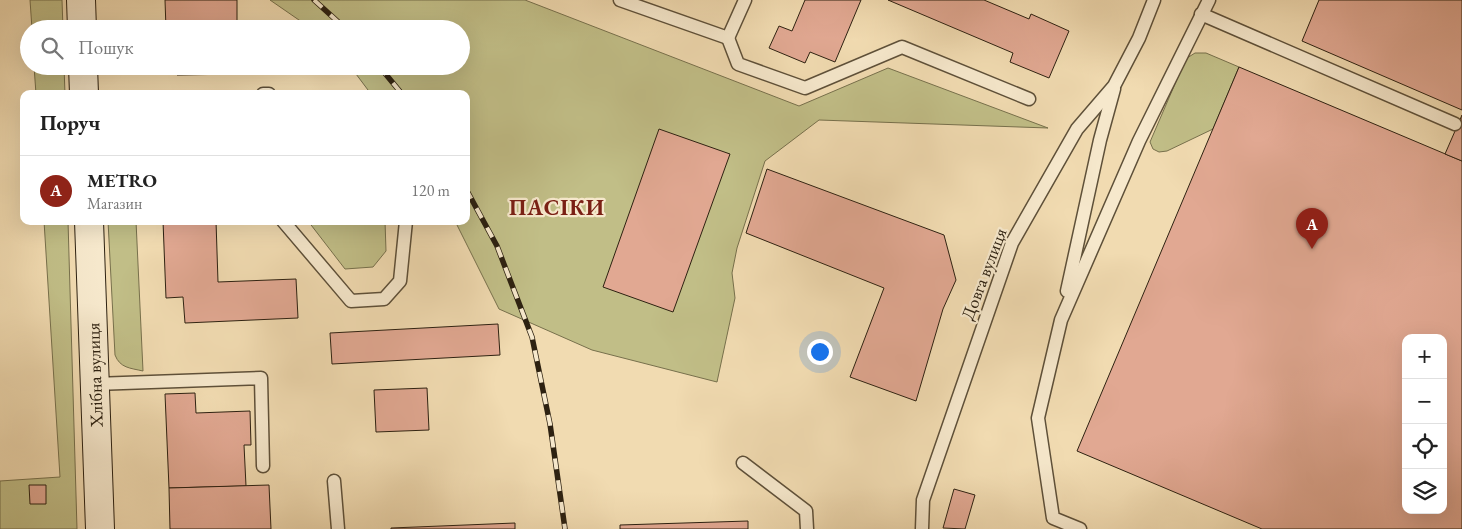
<!DOCTYPE html>
<html lang="uk">
<meta charset="utf-8">
<style>
:root{--surface:#fff;--page:#f6f6f6;--text:#222;--muted:#767676;--line:#e0e0e0;--accent:#8f2418}
body{margin:0;font-family:"EB Garamond",serif;background:var(--page);color:var(--text)}
.controls{position:absolute;right:15px;bottom:15px;display:grid;overflow:hidden;border-radius:10px;box-shadow:0 5px 20px #0002}
.controls button{width:45px;height:45px;display:grid;place-items:center;padding:0;border:0;border-bottom:1px solid var(--line);background:var(--surface);color:var(--text);font:25px sans-serif}
.you{position:absolute;left:819px;top:351px;width:18px;height:18px;margin:-12px;border:4px solid #fff;border-radius:50%;background:#1a73e8;box-shadow:0 0 0 8px #1a73e833}
.badge{display:grid;place-items:center;width:32px;height:32px;border-radius:50%;background:var(--accent);color:#fff;font-size:16px;font-weight:700}
.pin{position:absolute;translate:-50% -41px;filter:drop-shadow(0 1px 2px #0008)}
.pin::after{content:'';position:absolute;top:26px;width:18px;height:15px;background:inherit;clip-path:polygon(0 0,100% 0,50% 100%)}
.list{margin:0;padding:0;list-style:none}
h2{display:flex;justify-content:space-between;align-items:center;height:65px;margin:0;padding:0 20px;font-size:21px}
h2 small{font-size:16px;font-weight:400;color:var(--muted)}
.list li{display:grid;grid-template-columns:32px 1fr auto;gap:15px;align-items:center;box-sizing:border-box;height:70px;padding:0 20px;border-top:1px solid var(--line)}
.list b{display:block;font-size:19px;white-space:nowrap}
.list p{margin:0;font-size:16px;white-space:nowrap;color:var(--muted)}
.list em{font-size:16px;font-style:normal;color:var(--muted)}
.icon{flex:none;width:28px;height:28px;fill:none;stroke:currentColor;stroke-width:2;stroke-linecap:round;stroke-linejoin:round}
.map{position:relative;flex:none;width:1462px;height:529px;overflow:hidden}
.search{position:absolute;background:var(--surface);box-shadow:0 5px 20px #0002;left:20px;top:20px;width:450px;height:55px;display:flex;align-items:center;gap:12px;box-sizing:border-box;padding:0 18px;border-radius:28px;color:var(--muted);font-size:19px}
.panel{position:absolute;background:var(--surface);box-shadow:0 5px 20px #0002;left:20px;top:90px;width:450px;height:135px;border-radius:10px}
.map>svg:first-child{display:block}
.green{fill:#c1be87;stroke:#77704c}
.building{fill:#e1a892;stroke:#2d2111;fill-rule:evenodd}
.lines{fill:none;stroke-linecap:round;stroke-linejoin:round}
.lane-casing{stroke:#5e5039;stroke-width:15}
.secondary-casing{stroke:#2d2111;stroke-width:30}
.lane{stroke:#f6e8cc;stroke-width:12}
.secondary{stroke:#f6e8cc;stroke-width:28}
.rail-casing{stroke:#2d2111;stroke-width:5.5}
.rail{stroke:#f6e8cc;stroke-width:4;stroke-dasharray:11;stroke-linecap:butt}
.labels{text-anchor:middle;stroke-width:4.5;stroke-linejoin:round;paint-order:stroke}
.street-label{font-size:18px;fill:#2d2111;stroke:#f6e8cc}
.district-label{font-size:22px;font-weight:bold;letter-spacing:1px;fill:#7a1f14;stroke:#f6e8cc}
</style>
<div class="map">
<svg width="1462" height="529" viewBox="0 0 1462 529">
<rect width="100%" height="100%" fill="#f1dbb1"/>
<filter id="stains"><feTurbulence type="fractalNoise" baseFrequency=".004" numOctaves="4"/><feColorMatrix values="0 0 0 0 .2 0 0 0 0 .09 0 0 0 0 .02 0 0 0 .5 -.17"/></filter>
<radialGradient id="worn" r=".72"><stop offset=".6" stop-color="#630" stop-opacity="0"/><stop offset="1" stop-color="#630" stop-opacity=".3"/></radialGradient>
<g class="green">
<path d="M30 0H62L63 29H32Z"/>
<path d="M270 0H525L799 106 888 68 1048 128 819 120 765 161 737 248 732 273 735 298 717 382 592 350 499 309 455 221H466V94H371L350 66H461V29H312Z"/>
<path d="M1195 53H1206L1239 67 1213 129 1167 151 1159 152 1153 149 1150 142 1184 63 1187 58Z"/>
<path d="M34 66H64L65 94H36Z"/>
<path d="M44 221H68L77 529H0V481L60 477Z"/>
<path d="M108 221H136L143 371C130 368 120 368 115 355Z"/>
<path d="M308 221H385L386 251 373 267 345 269Z"/>
</g>
<g class="building">
<path d="M165 0H237V29H166Z"/>
<path d="M805 0H861L835 62 810 52 805 63 769 48 779 26 792 31Z"/>
<path d="M888 0H984L1029 19 1031 14 1069 31 1049 78 1010 62 1013 53Z"/>
<path d="M1319 0H1462V110L1302 41Z"/>
<path d="M176 66H238L239 74 177 75Z"/>
<path d="M1239 67 1462 161V529H1262L1077 451ZM1406 338H1443V510H1406Z"/>
<path d="M1462 115V161L1445 154Z"/>
<path d="M659 129 730 154 673 312 603 287Z"/>
<path d="M767 169 944 235 956 280 943 309 916 401 850 377 884 288 746 233Z"/>
<path d="M163 221H216L218 282 296 279 298 318 185 323 183 297 166 298Z"/>
<path d="M498 324 500 355 332 364 330 333Z"/>
<path d="M427 388 429 430 376 432 374 390Z"/>
<path d="M195 393 196 413 250 411 251 445H244L246 486 169 488 165 394Z"/>
<path d="M29 485H46V504H30Z"/>
<path d="M269 485 271 529H170L169 488Z"/>
<path d="M954 489 975 495 965 529 943 528Z"/>
<path d="M748 521V529H620V525Z"/>
<path d="M515 523V529H391V528Z"/>
</g>
<g class="lines">
<g class="lane-casing">
<g id="lane">
<path d="M620 0 728 38 745 0"/>
<path d="M1201 14 1455 124"/>
<path d="M728 38 738 64 805 88 902 47 1029 99"/>
<path d="M263 94H269"/>
<path d="M283 221 351 301 384 299 400 281 406 221"/>
<path d="M1067 291 1100 140 1114 89"/>
<path d="M95 384 261 378 263 466"/>
<path d="M743 463 806 511 807 529"/>
<path d="M334 481 338 529"/>
<path d="M922 529 923 500 1012 243 1077 129 1114 86 1139 38 1154 0"/>
<path d="M1080 529 1053 518 1038 418 1061 320 1139 141 1209 0"/>
</g>
</g>
<g class="secondary-casing">
<g id="secondary">
<path d="M81 0 82 29"/>
<path d="M83 66 84 94"/>
<path d="M89 221 100 529"/>
</g>
</g>
<use href="#lane" class="lane"/>
<use href="#secondary" class="secondary"/>
<g class="rail-casing">
<g id="rail">
<path d="M314 0 346 29"/>
<path d="M379 66 402 94"/>
<path d="M466 189 497 246 532 337 550 424 565 529"/>
</g>
</g>
<use href="#rail" class="rail"/>
</g>
<g class="labels">
<g class="street-label">
<text transform="translate(984 274) rotate(-69)" y="6">Довга вулиця</text>
<text transform="translate(95 375) rotate(-92)" y="6">Хлібна вулиця</text>
</g>
<g class="district-label">
<text x="557" y="215">ПАСІКИ</text>
</g>
</g>
<rect width="100%" height="100%" filter="url(#stains)"/>
<rect width="100%" height="100%" fill="url(#worn)"/>
</svg>
<div class="controls">
<button>+</button>
<button>−</button>
<button><svg class="icon" aria-label="locate" viewBox="0 0 24 24"><circle cx="12" cy="12" r="6"/><path d="M12 2v4M12 18v4M2 12h4M18 12h4"/></svg></button>
<button><svg class="icon" aria-label="layers" viewBox="0 0 24 24"><path d="M12 4l9 5-9 5-9-5zM3 14l9 5 9-5"/></svg></button>
</div>
<div class="you"></div>
<div class="pin badge" style="left:1312px;top:249px">A</div>
<div class="search"><svg class="icon" aria-label="search" viewBox="0 0 24 24"><circle cx="10" cy="10" r="6"/><path d="M15 15l6 6"/></svg>Пошук</div>
<section class="panel">
<h2>Поруч<small></small></h2>
<ul class="list">
<li><span class="badge">A</span><div><b>METRO</b><p>Магазин</p></div><em>120 m</em></li>
</ul>
</section>
</div>
